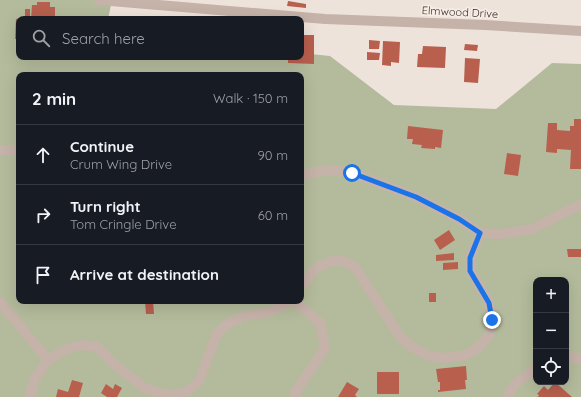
<!DOCTYPE html>
<meta charset="utf-8">
<style>
:root{--surface:#171b24;--page:#20242c;--text:#f1f3f6;--muted:#9ea1a6;--line:#363941}
body{margin:0;font-family:Quicksand,sans-serif;background:var(--page);color:var(--text)}
.controls{position:absolute;right:12px;bottom:12px;display:grid;overflow:hidden;border-radius:8px;box-shadow:0 4px 16px #0002}
.controls button{width:36px;height:36px;display:grid;place-items:center;padding:0;border:0;border-bottom:1px solid var(--line);background:var(--surface);color:var(--text);font:20px sans-serif}
.stop{position:absolute;width:12px;height:12px;margin:-9px;border:3px solid #1a73e8;border-radius:50%;background:#fff}
.stop.end{background:#1a73e8;border-color:#fff;box-shadow:0 1px 4px #0008}
.list{margin:0;padding:0;list-style:none}
h2{display:flex;justify-content:space-between;align-items:center;height:52px;margin:0;padding:0 16px;font-size:17px}
h2 small{font-size:13px;font-weight:400;color:var(--muted)}
.list li{display:grid;grid-template-columns:26px 1fr auto;gap:12px;align-items:center;box-sizing:border-box;height:60px;padding:0 16px;border-top:1px solid var(--line)}
.list b{display:block;font-size:15px;white-space:nowrap}
.list p{margin:0;font-size:13px;white-space:nowrap;color:var(--muted)}
.list em{font-size:13px;font-style:normal;color:var(--muted)}
.icon{flex:none;width:22px;height:22px;fill:none;stroke:currentColor;stroke-width:2;stroke-linecap:round;stroke-linejoin:round}
.map{position:relative;flex:none;width:581px;height:397px;overflow:hidden}
.search{position:absolute;background:var(--surface);box-shadow:0 4px 16px #0002;left:16px;top:16px;width:288px;height:44px;display:flex;align-items:center;gap:10px;box-sizing:border-box;padding:0 14px;border-radius:8px;color:var(--muted);font-size:15px}
.panel{position:absolute;background:var(--surface);box-shadow:0 4px 16px #0002;left:16px;top:72px;width:288px;height:232px;border-radius:8px}
.map>svg:first-child{display:block}
.green{fill:#b4bb9c;fill-rule:evenodd}
.building{fill:#b85f4e}
.lines{fill:none;stroke-linecap:round;stroke-linejoin:round}
.minor{stroke:#c5b2a8;stroke-width:10}
.route{stroke:#1a73e8;stroke-width:5}
.labels{text-anchor:middle;stroke-width:3.5;stroke-linejoin:round;paint-order:stroke}
.street-label{font-size:11px;fill:#322a27;stroke:#f7ede6}
</style>
<div class="map">
<svg width="581" height="397" viewBox="0 0 581 397">
<rect width="100%" height="100%" fill="#eee3da"/>
<path class="green" d="M0 0H112L108 19H19V57H301V53L330 56 394 105 496 109 552 63 581 64V397H0ZM19 75H301V301H19ZM536 280H566V382H536Z"/>
<g class="building">
<path d="M288 1 306 4V8L287 6Z"/>
<path d="M37 2H50V7H55V19H31L32 5H37Z"/>
<rect x="25" y="9" width="5" height="7"/>
<path d="M16 19H19V39H15Z"/>
<path d="M301 35H314V64L288 63V57H301Z"/>
<path d="M369 40 380 41 379 49H369Z"/>
<path d="M383 41 400 42 399 63 391 62V66L382 65Z"/>
<path d="M465 44 478 45 477 51 464 50Z"/>
<path d="M423 46 446 47 445 68 417 67 418 54H422Z"/>
<path d="M367 52 380 53 379 60H367Z"/>
<path d="M465 58 480 59 478 83 464 82Z"/>
<path d="M574 119H581V169H570L571 150 557 149V153L546 152 548 123H557V130L570 131V126H574Z"/>
<path d="M408 126 443 130 441 148 435 147V149L421 148 422 145 412 144 413 139H407Z"/>
<path d="M507 153 521 155 518 176 504 174Z"/>
<path d="M449 230 455 240 440 250 434 240Z"/>
<path d="M567 249H581V257H568Z"/>
<path d="M454 253V260L436 261V255Z"/>
<path d="M458 262V269L443 270V263Z"/>
<rect x="429" y="293" width="7" height="9"/>
<path d="M145 301H153L154 314H146Z"/>
<path d="M466 366 467 380H465L466 389 438 392V390H440V382H438L436 369Z"/>
<rect x="377" y="372" width="22" height="22"/>
<path d="M72 380 83 383 79 397H56L58 389 68 392Z"/>
<path d="M347 382 359 389 355 395 357 397H338Z"/>
<path d="M555 382 572 397H538L539 395 537 394 544 386 548 390Z"/>
<path d="M106 384 113 389 115 384 122 388 117 397H107L101 393Z"/>
</g>
<g class="lines">
<g class="minor">
<path d="M99 0 325 19 485 25 581 31"/>
<path d="M0 150H19"/>
<path d="M301 177 310 173 331 170 352 173 416 197 459 219 480 233"/>
<path d="M301 287 315 269 324 264 334 261H343L355 267 401 338 414 348 429 356 445 358 465 355 477 349 488 337 491 328V320L489 303 471 271 470 258 480 233 500 234 533 229 577 206 581 205"/>
<path d="M295 301 320 323 325 348 295 393 297 397"/>
<path d="M0 302 48 360"/>
<path d="M566 356 581 359"/>
<path d="M30 397 34 380 48 360 64 350 80 345 97 347 114 364 145 388 159 393 173 395 188 391 199 381 217 334 227 324 243 316 266 313 280 307 289 301"/>
<path d="M507 397 515 384 536 368"/>
</g>
</g>
<g class="lines">
<path class="route" d="M352 173 416 197 459 219 480 233 470 258V271L489 303 492 320"/>
</g>
<g class="labels">
<g class="street-label">
<text transform="translate(460 12) rotate(3)" y="4">Elmwood Drive</text>
</g>
</g>
</svg>
<div class="controls">
<button>+</button>
<button>−</button>
<button><svg class="icon" aria-label="locate" viewBox="0 0 24 24"><circle cx="12" cy="12" r="6"/><path d="M12 2v4M12 18v4M2 12h4M18 12h4"/></svg></button>
</div>
<div class="stop" style="left:352px;top:173px"></div>
<div class="stop end" style="left:492px;top:320px"></div>
<div class="search"><svg class="icon" aria-label="search" viewBox="0 0 24 24"><circle cx="10" cy="10" r="6"/><path d="M15 15l6 6"/></svg>Search here</div>
<section class="panel">
<h2>2 min<small>Walk · 150 m</small></h2>
<ul class="list">
<li><svg class="icon" aria-label="ahead" viewBox="0 0 24 24"><path d="M12 20V5M6 11l6-6 6 6"/></svg><div><b>Continue</b><p>Crum Wing Drive</p></div><em>90 m</em></li>
<li><svg class="icon" aria-label="right" viewBox="0 0 24 24"><path d="M7 20v-9h11M14 6l5 5-5 5"/></svg><div><b>Turn right</b><p>Tom Cringle Drive</p></div><em>60 m</em></li>
<li><svg class="icon" aria-label="arrive" viewBox="0 0 24 24"><path d="M6 21V4h12l-3 4 3 4H6"/></svg><div><b>Arrive at destination</b></div></li>
</ul>
</section>
</div>
